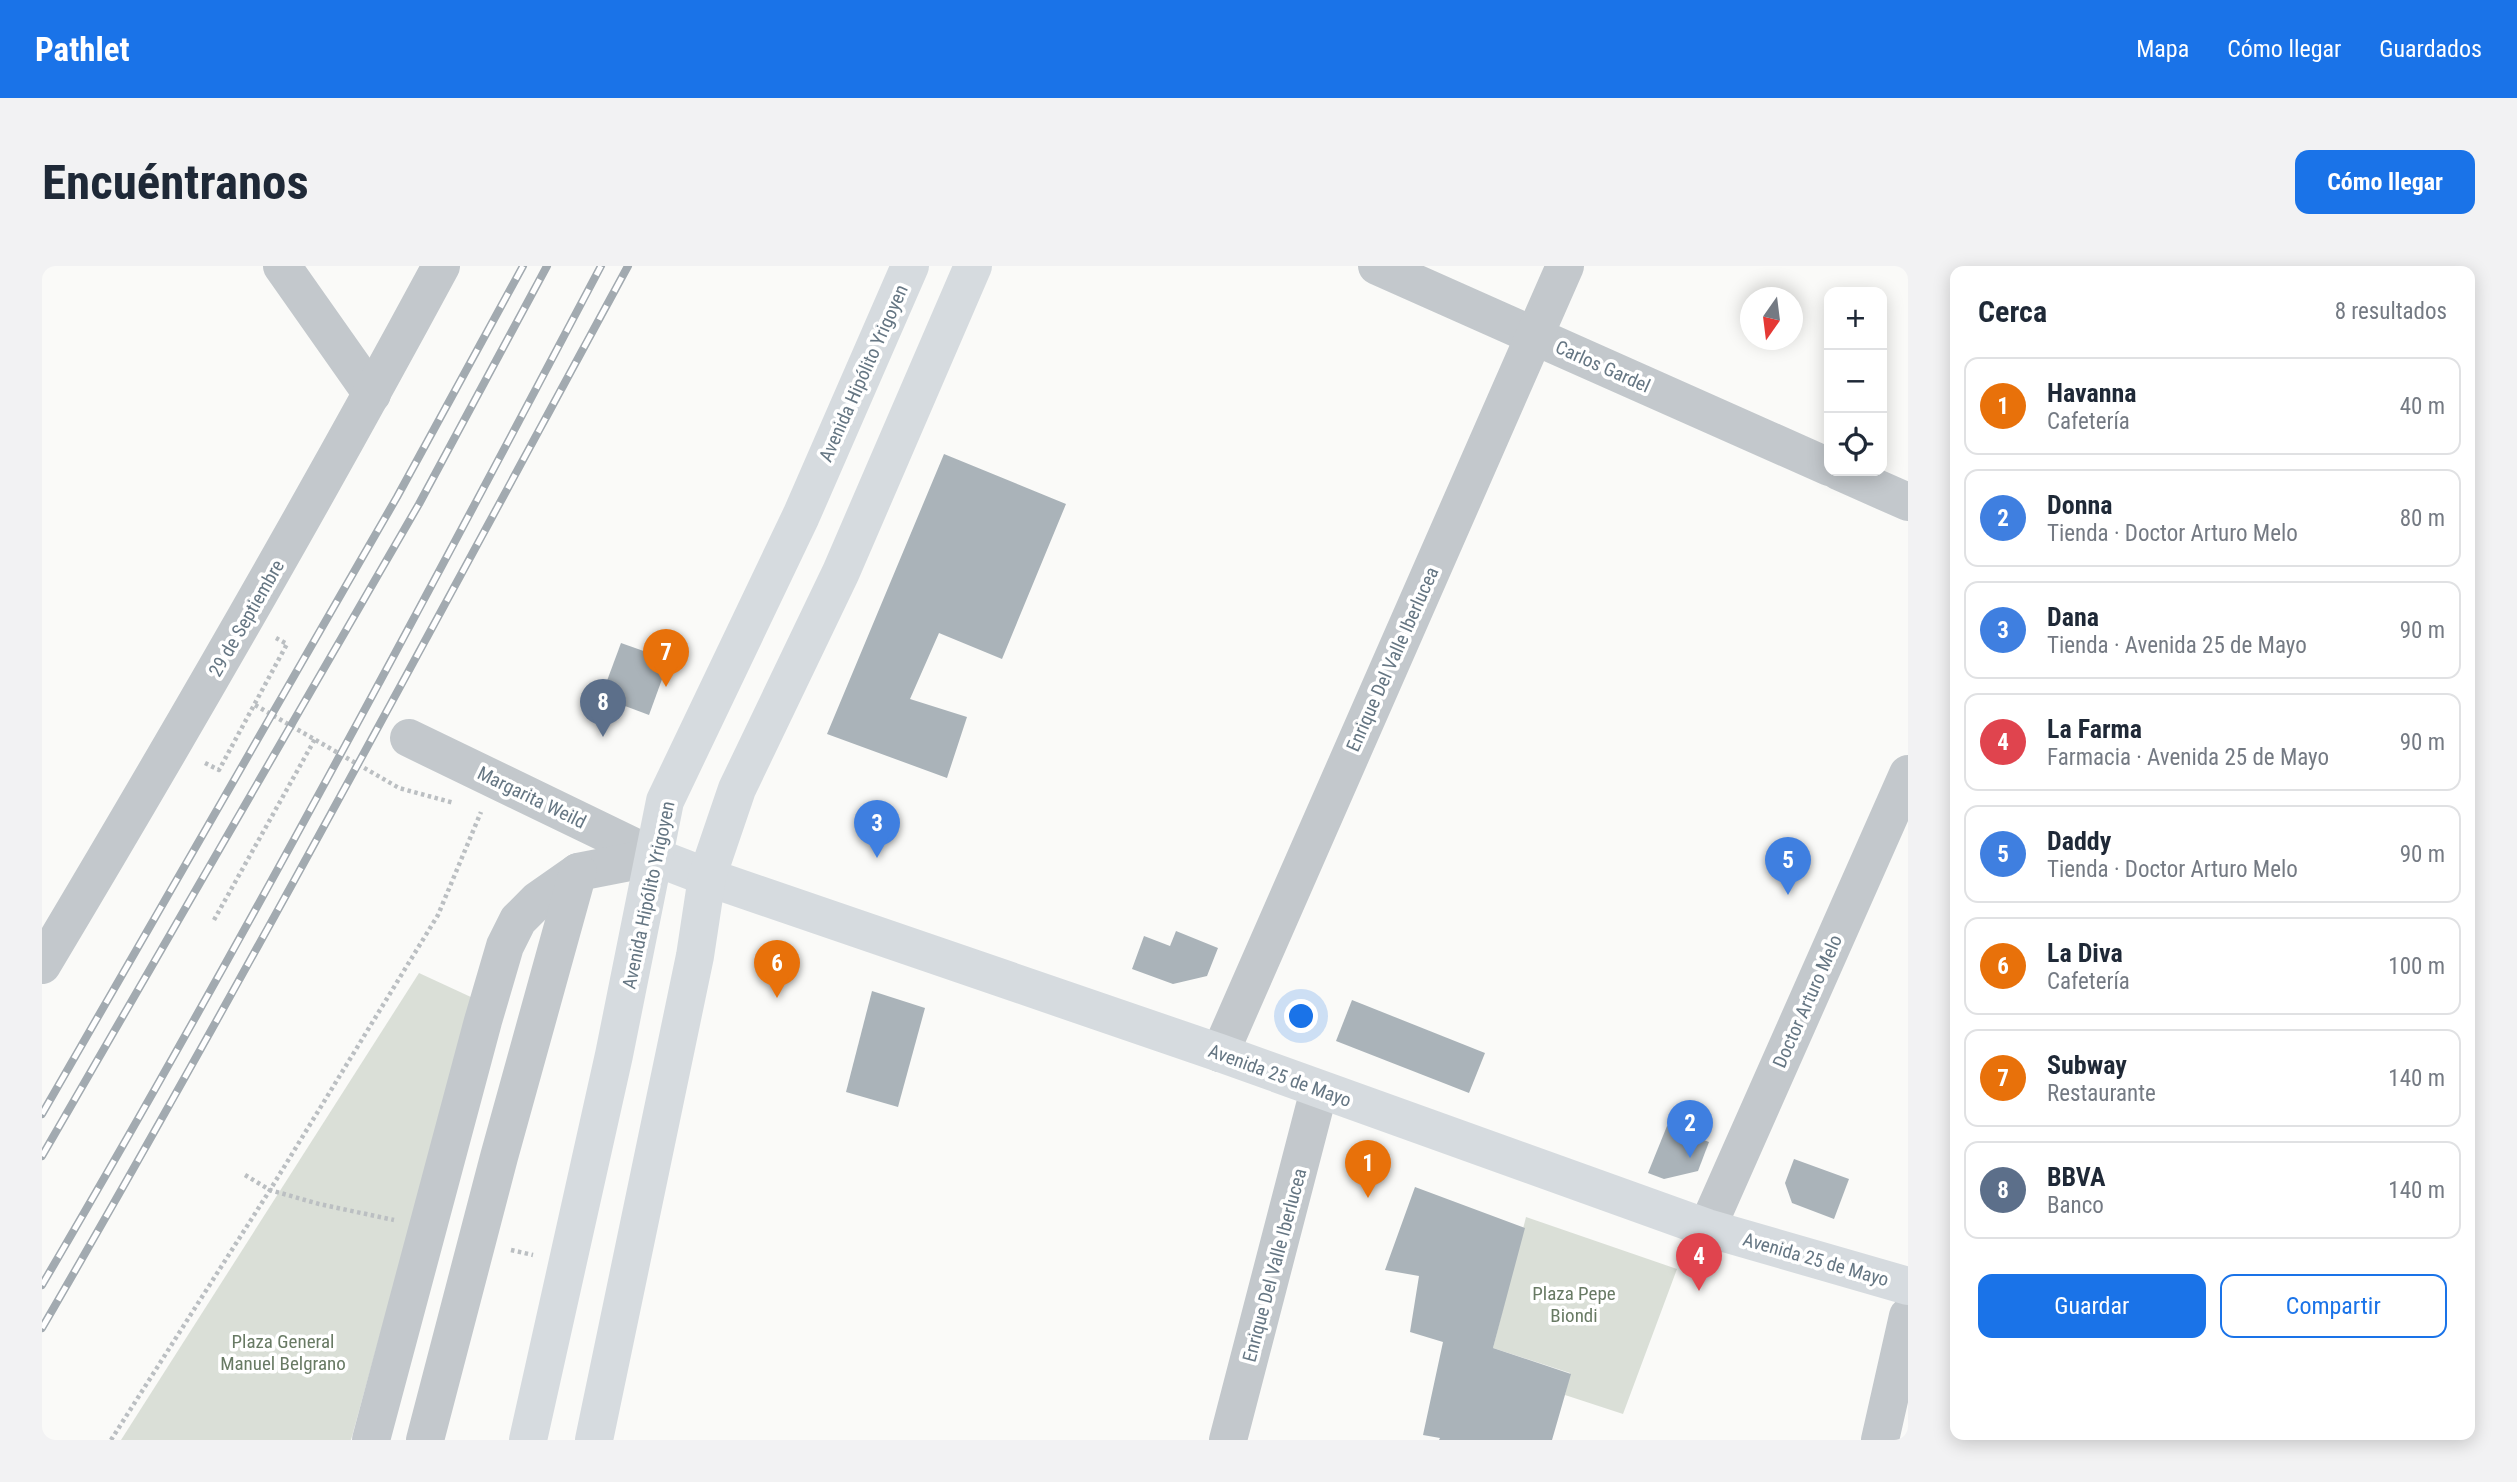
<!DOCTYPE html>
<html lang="es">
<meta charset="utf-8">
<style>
:root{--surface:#fff;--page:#f2f2f3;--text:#1f2937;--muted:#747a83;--line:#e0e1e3;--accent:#1a73e8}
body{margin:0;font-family:"Roboto Condensed",sans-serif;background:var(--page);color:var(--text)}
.controls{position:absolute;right:21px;top:21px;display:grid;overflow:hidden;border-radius:14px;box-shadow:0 4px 18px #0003}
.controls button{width:63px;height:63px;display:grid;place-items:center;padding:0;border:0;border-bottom:2px solid var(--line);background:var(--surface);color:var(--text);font:35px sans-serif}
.compass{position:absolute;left:1698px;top:21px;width:63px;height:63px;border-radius:50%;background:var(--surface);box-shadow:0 4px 18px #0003;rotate:194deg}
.you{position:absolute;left:1260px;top:751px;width:24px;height:24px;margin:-18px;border:5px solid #fff;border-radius:50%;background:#1a73e8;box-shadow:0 0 0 10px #1a73e833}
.badge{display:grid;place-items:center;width:46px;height:46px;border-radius:50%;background:var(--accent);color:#fff;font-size:23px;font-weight:700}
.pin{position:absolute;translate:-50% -58px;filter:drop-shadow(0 2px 4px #0008)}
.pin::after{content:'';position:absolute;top:37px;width:24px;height:21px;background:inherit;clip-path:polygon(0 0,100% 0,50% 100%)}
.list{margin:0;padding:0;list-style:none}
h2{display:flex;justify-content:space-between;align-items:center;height:91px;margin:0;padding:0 28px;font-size:30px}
h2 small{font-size:23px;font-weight:400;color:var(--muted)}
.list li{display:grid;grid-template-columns:46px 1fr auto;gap:21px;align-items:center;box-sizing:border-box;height:98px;margin:0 14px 14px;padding:0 14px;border:2px solid var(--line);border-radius:14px}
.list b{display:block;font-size:26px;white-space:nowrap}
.list p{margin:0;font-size:23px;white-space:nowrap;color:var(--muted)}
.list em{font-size:23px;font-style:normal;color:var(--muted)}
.actions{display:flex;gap:14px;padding:21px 28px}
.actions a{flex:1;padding:16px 0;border:2px solid var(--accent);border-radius:14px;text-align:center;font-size:24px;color:var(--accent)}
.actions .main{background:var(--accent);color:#fff}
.icon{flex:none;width:38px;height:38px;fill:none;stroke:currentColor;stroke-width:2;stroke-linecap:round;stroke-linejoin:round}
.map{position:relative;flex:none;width:1866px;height:1174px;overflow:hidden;border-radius:14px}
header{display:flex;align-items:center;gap:42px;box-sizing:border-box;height:98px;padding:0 35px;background:var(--accent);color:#fff}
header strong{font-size:33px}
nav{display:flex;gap:38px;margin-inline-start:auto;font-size:24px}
.intro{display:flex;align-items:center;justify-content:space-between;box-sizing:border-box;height:168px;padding:0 42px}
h1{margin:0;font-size:49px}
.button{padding:18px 32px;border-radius:14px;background:var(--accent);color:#fff;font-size:24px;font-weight:700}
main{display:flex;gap:42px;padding:0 42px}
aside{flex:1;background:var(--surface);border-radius:14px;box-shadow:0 4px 18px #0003}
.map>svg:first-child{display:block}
.green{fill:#dadfd7}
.building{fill:#aab3b9}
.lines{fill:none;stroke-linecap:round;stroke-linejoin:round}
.path{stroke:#bbbfc2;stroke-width:4.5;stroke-dasharray:3.5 3.5;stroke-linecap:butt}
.minor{stroke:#c3c8cc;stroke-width:38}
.major{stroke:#d6dbdf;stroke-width:38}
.rail-casing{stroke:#a2aab0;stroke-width:8}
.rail{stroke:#fff;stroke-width:5;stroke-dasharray:16;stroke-linecap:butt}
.labels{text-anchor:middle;stroke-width:7;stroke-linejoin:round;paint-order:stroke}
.street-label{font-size:19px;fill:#657683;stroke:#fff}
.park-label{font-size:19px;fill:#687a64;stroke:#fff}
</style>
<header>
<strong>Pathlet</strong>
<nav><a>Mapa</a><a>Cómo llegar</a><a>Guardados</a></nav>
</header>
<div class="intro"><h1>Encuéntranos</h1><a class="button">Cómo llegar</a></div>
<main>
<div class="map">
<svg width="1866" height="1174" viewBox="0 0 1866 1174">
<rect width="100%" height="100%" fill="#fafaf8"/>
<g class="green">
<path d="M377 707 431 732 309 1174H79Z"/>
<path d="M1484 951 1635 1003 1581 1148 1523 1129 1528 1107 1451 1082Z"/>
</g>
<g class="building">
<path d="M902 188 1024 238 960 393 897 367 868 433 925 451 905 512 785 468Z"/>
<path d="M579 377 627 394 607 449 559 431Z"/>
<path d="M1134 665 1176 682 1165 710 1131 718 1090 703 1102 670 1128 680Z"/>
<path d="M830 725 883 742 856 841 804 826Z"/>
<path d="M1310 734 1443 787 1427 827 1294 775Z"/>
<path d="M1625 860 1667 876 1656 905 1622 913 1606 907Z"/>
<path d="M1752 893 1807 913 1792 953 1750 937 1743 917Z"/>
<path d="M1373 921 1483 962 1451 1082 1529 1108 1510 1174H1397L1398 1172 1381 1169 1401 1076 1368 1066 1377 1010 1343 1004Z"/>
</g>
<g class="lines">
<g class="path">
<path d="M213 439 357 522 412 537"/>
<path d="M163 497 177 504 245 378 234 372"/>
<path d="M172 654 273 473"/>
<path d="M203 909 228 924 277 938 352 954"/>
<path d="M469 984 491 989"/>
<path d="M69 1174 228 924 396 649 439 546"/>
</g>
<g class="minor">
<path d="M240 0 330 128"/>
<path d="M1335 0 1787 201"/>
<path d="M1796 205 1866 236"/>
<path d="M367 472 613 591"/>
<path d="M0 699C138 468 272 236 399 0"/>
<path d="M1178 787 1523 0"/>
<path d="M1665 962 1866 508"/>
<path d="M329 1174 441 755 463 680 476 654 496 634 536 606 613 591"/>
<path d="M383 1174 457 891 536 606"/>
<path d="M1186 1174 1277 824"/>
<path d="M1838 1174 1866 1050"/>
</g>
<g class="major">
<path d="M613 591 665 611 1178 787 1665 962 1866 1020"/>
<path d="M486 1174 572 789 623 535 759 250 868 0"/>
<path d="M552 1174 653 690 665 611 695 523 799 306 931 0"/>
</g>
<g class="rail-casing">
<g id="rail">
<path d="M0 848 355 231 481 0"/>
<path d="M0 890 377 238 505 0"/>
<path d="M0 1019C196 685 378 343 559 0"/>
<path d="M0 1062C203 712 393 356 586 0"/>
</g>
</g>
<use href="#rail" class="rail"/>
</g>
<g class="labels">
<g class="street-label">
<text transform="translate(1561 100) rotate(24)" y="7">Carlos Gardel</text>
<text transform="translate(821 107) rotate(-66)" y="7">Avenida Hipólito Yrigoyen</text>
<text transform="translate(204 352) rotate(-60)" y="7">29 de Septiembre</text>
<text transform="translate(1350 393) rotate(-66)" y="7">Enrique Del Valle Iberlucea</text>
<text transform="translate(490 531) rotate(26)" y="7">Margarita Weild</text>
<text transform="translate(606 629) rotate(-78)" y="7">Avenida Hipólito Yrigoyen</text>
<text transform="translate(1765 735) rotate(-66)" y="7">Doctor Arturo Melo</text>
<text transform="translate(1238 809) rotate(20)" y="7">Avenida 25 de Mayo</text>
<text transform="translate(1774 993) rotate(16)" y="7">Avenida 25 de Mayo</text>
<text transform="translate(1232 999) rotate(-75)" y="7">Enrique Del Valle Iberlucea</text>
</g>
<g class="park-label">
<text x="1532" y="1034">Plaza Pepe<tspan x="1532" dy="22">Biondi</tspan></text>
<text x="241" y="1082">Plaza General<tspan x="241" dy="22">Manuel Belgrano</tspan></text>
</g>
</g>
</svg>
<div class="controls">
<button>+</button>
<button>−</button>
<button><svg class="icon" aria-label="locate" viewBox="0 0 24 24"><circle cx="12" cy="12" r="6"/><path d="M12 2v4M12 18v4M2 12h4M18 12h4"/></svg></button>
</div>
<svg class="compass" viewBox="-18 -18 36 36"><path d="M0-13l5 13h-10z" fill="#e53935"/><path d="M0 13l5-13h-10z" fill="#747a83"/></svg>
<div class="you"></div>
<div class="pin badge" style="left:1326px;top:932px;background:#e8710a">1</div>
<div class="pin badge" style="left:1648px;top:892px;background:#3f7fe0">2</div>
<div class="pin badge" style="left:835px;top:592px;background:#3f7fe0">3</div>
<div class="pin badge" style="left:1657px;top:1025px;background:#e0444e">4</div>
<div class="pin badge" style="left:1746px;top:629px;background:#3f7fe0">5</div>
<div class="pin badge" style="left:735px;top:732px;background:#e8710a">6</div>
<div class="pin badge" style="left:624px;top:421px;background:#e8710a">7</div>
<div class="pin badge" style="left:561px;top:471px;background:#5c6f8a">8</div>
</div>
<aside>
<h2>Cerca<small>8 resultados</small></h2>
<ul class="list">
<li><span class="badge" style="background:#e8710a">1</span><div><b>Havanna</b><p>Cafetería</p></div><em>40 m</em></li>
<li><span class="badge" style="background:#3f7fe0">2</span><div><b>Donna</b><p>Tienda · Doctor Arturo Melo</p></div><em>80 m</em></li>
<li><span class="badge" style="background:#3f7fe0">3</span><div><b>Dana</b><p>Tienda · Avenida 25 de Mayo</p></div><em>90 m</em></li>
<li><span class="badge" style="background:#e0444e">4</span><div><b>La Farma</b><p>Farmacia · Avenida 25 de Mayo</p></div><em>90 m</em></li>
<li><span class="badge" style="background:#3f7fe0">5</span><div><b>Daddy</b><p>Tienda · Doctor Arturo Melo</p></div><em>90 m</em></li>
<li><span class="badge" style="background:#e8710a">6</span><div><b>La Diva</b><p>Cafetería</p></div><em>100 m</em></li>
<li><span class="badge" style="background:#e8710a">7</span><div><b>Subway</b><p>Restaurante</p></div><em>140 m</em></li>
<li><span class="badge" style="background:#5c6f8a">8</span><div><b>BBVA</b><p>Banco</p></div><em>140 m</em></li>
</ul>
<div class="actions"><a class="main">Guardar</a><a>Compartir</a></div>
</aside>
</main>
